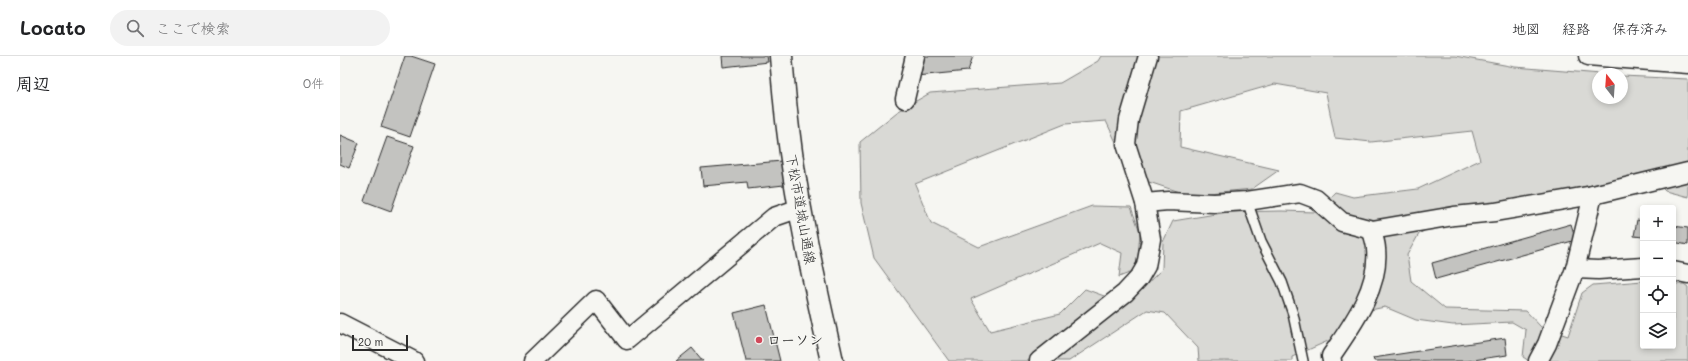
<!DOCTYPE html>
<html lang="ja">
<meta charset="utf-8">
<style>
:root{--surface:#fff;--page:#f2f2f2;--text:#202124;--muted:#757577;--line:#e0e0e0}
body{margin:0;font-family:Mali,"Klee One",sans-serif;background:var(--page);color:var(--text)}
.controls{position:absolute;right:12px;bottom:12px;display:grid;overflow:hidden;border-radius:4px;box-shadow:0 2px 6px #0003}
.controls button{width:36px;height:36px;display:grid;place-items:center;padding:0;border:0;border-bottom:1px solid var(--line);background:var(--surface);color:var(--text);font:20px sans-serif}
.compass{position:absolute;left:1252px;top:12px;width:36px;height:36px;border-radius:50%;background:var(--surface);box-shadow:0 2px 6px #0003;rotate:343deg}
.scale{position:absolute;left:12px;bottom:10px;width:56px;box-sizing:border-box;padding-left:4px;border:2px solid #2b2b2b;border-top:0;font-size:11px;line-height:14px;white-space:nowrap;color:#2b2b2b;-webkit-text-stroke:3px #f6f6f2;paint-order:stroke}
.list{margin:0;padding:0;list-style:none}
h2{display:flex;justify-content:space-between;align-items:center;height:52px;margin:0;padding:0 16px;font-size:17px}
h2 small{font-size:13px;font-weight:400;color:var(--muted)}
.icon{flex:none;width:22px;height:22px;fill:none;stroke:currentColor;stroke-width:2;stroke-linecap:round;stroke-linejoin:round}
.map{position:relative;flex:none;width:1348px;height:305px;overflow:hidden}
header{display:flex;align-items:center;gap:24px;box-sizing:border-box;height:56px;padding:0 20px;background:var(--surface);border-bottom:1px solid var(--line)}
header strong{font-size:19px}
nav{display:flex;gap:22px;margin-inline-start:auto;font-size:14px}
.search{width:280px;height:36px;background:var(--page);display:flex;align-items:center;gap:10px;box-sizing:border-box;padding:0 14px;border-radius:22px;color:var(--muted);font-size:15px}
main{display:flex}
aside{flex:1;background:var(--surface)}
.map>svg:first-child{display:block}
.green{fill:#d9d9d5;stroke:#828280;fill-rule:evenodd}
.building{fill:#c3c3c0;stroke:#2b2b2b}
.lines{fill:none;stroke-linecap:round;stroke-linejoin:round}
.service-casing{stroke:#2b2b2b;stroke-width:12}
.minor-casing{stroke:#2b2b2b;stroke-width:21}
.tertiary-casing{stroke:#2b2b2b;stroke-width:25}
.service{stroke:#f6f6f2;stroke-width:9}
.minor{stroke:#f6f6f2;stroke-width:18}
.tertiary{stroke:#f6f6f2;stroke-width:22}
.poi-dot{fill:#d1495b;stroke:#f6f6f2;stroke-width:1.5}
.labels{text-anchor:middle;stroke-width:3;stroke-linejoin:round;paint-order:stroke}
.street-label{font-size:14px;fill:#2b2b2b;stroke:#f6f6f2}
.poi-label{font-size:14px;font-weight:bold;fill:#2b2b2b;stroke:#f6f6f2;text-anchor:start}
</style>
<header>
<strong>Locato</strong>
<div class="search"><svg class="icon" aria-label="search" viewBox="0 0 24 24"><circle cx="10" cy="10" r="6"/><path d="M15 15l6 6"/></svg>ここで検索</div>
<nav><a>地図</a><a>経路</a><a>保存済み</a></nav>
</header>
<main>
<aside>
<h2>周辺<small>0件</small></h2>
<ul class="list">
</ul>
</aside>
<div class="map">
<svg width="1348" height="305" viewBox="0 0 1348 305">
<rect width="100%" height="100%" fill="#f6f6f2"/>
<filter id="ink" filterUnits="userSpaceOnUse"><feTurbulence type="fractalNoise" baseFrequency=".025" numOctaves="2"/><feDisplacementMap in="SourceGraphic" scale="8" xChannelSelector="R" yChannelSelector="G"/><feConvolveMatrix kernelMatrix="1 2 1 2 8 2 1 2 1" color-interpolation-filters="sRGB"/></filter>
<g filter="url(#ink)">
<path class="green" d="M761 0H1115L1175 11 1261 18H1258V42H1282V20L1348 23V141L1325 135 1307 117 1210 138 1122 152 1079 178 1067 199 1071 225 1105 253 1186 255 1201 271 1228 280 1242 237 1253 229 1303 225V290H1333V228H1344L1348 231V305H1189L1183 301 1186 274 1172 266 1113 269 1076 264 1045 251 1011 258 997 281 952 301V305H859L858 292 825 257 807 254 729 305H609L534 202 521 147 520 86 557 56 590 37 720 27 758 5ZM935 28 986 37 995 82 1031 86 1132 75 1140 104 1078 133 1013 141 995 136 976 156 941 155 888 156 833 165 823 186 822 213 786 248 745 233 720 258 650 275 631 243 760 187 782 197 779 221 797 214 800 176 791 151 752 150 639 191 591 167 575 128 725 68 766 65 784 103 803 124 848 139 912 133 939 114 840 91 841 55Z"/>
<g class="building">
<path d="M65 0H71L95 8 70 81 41 71Z"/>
<path d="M382 0H427L428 6 383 11Z"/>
<path d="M582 0H633L628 15 576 20Z"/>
<path d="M0 79 19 87 9 112 0 108Z"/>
<path d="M47 81 74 90 51 155 24 145Z"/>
<path d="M442 105 444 129 408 133 407 126 363 130 361 112Z"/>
<path d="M1297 164 1303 165V181L1294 180Z"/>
<path d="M1231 168 1236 184 1096 223 1092 207Z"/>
<path d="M1333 170 1348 172V189L1333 186Z"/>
<path d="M426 249 440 305H406L394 257Z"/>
<path d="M1165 282 1167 299 1127 305H1034L1033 302Z"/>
<path d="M352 292 363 305H336Z"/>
</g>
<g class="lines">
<g class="service-casing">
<path id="service" d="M907 145 921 185 942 226 953 258 963 305"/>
</g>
<g class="minor-casing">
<g id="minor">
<path d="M1248 0 1348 8"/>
<path d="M565 43 575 0"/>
<path d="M805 147 828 145 874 147 907 145 960 137 976 143 1002 166 1032 174 1114 160 1155 156 1253 139 1348 116"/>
<path d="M1235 213 1258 214 1303 211"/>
<path d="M1333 215 1348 218"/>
<path d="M0 267 74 305"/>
<path d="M193 305 256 244 287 284 434 161 460 152"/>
<path d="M699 305 785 237 799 222 806 210 811 183 805 147 786 88 789 64 808 0"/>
<path d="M992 305 991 300C1012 269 1040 232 1036 193 1036 187 1033 180 1032 174"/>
<path d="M1198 305 1207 288 1235 213 1253 139"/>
</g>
</g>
<g class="tertiary-casing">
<path id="tertiary" d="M441 0C443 24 445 48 448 73 457 151 475 228 492 305"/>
</g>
<use href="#service" class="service"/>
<use href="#minor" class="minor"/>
<use href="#tertiary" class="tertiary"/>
</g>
</g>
<circle class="poi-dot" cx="419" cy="284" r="4"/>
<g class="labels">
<g class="street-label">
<text transform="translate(461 153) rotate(80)" y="5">下松市道城山通線</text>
</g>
<g class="poi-label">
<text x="427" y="289">ローソン</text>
</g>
</g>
</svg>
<div class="controls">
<button>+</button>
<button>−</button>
<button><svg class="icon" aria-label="locate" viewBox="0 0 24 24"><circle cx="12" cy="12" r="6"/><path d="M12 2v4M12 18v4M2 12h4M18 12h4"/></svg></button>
<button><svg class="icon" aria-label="layers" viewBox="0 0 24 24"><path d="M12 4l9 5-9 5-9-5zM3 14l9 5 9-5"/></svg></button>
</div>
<svg class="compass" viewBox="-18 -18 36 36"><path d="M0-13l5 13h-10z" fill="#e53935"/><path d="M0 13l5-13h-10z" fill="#757577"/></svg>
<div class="scale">20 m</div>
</div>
</main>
